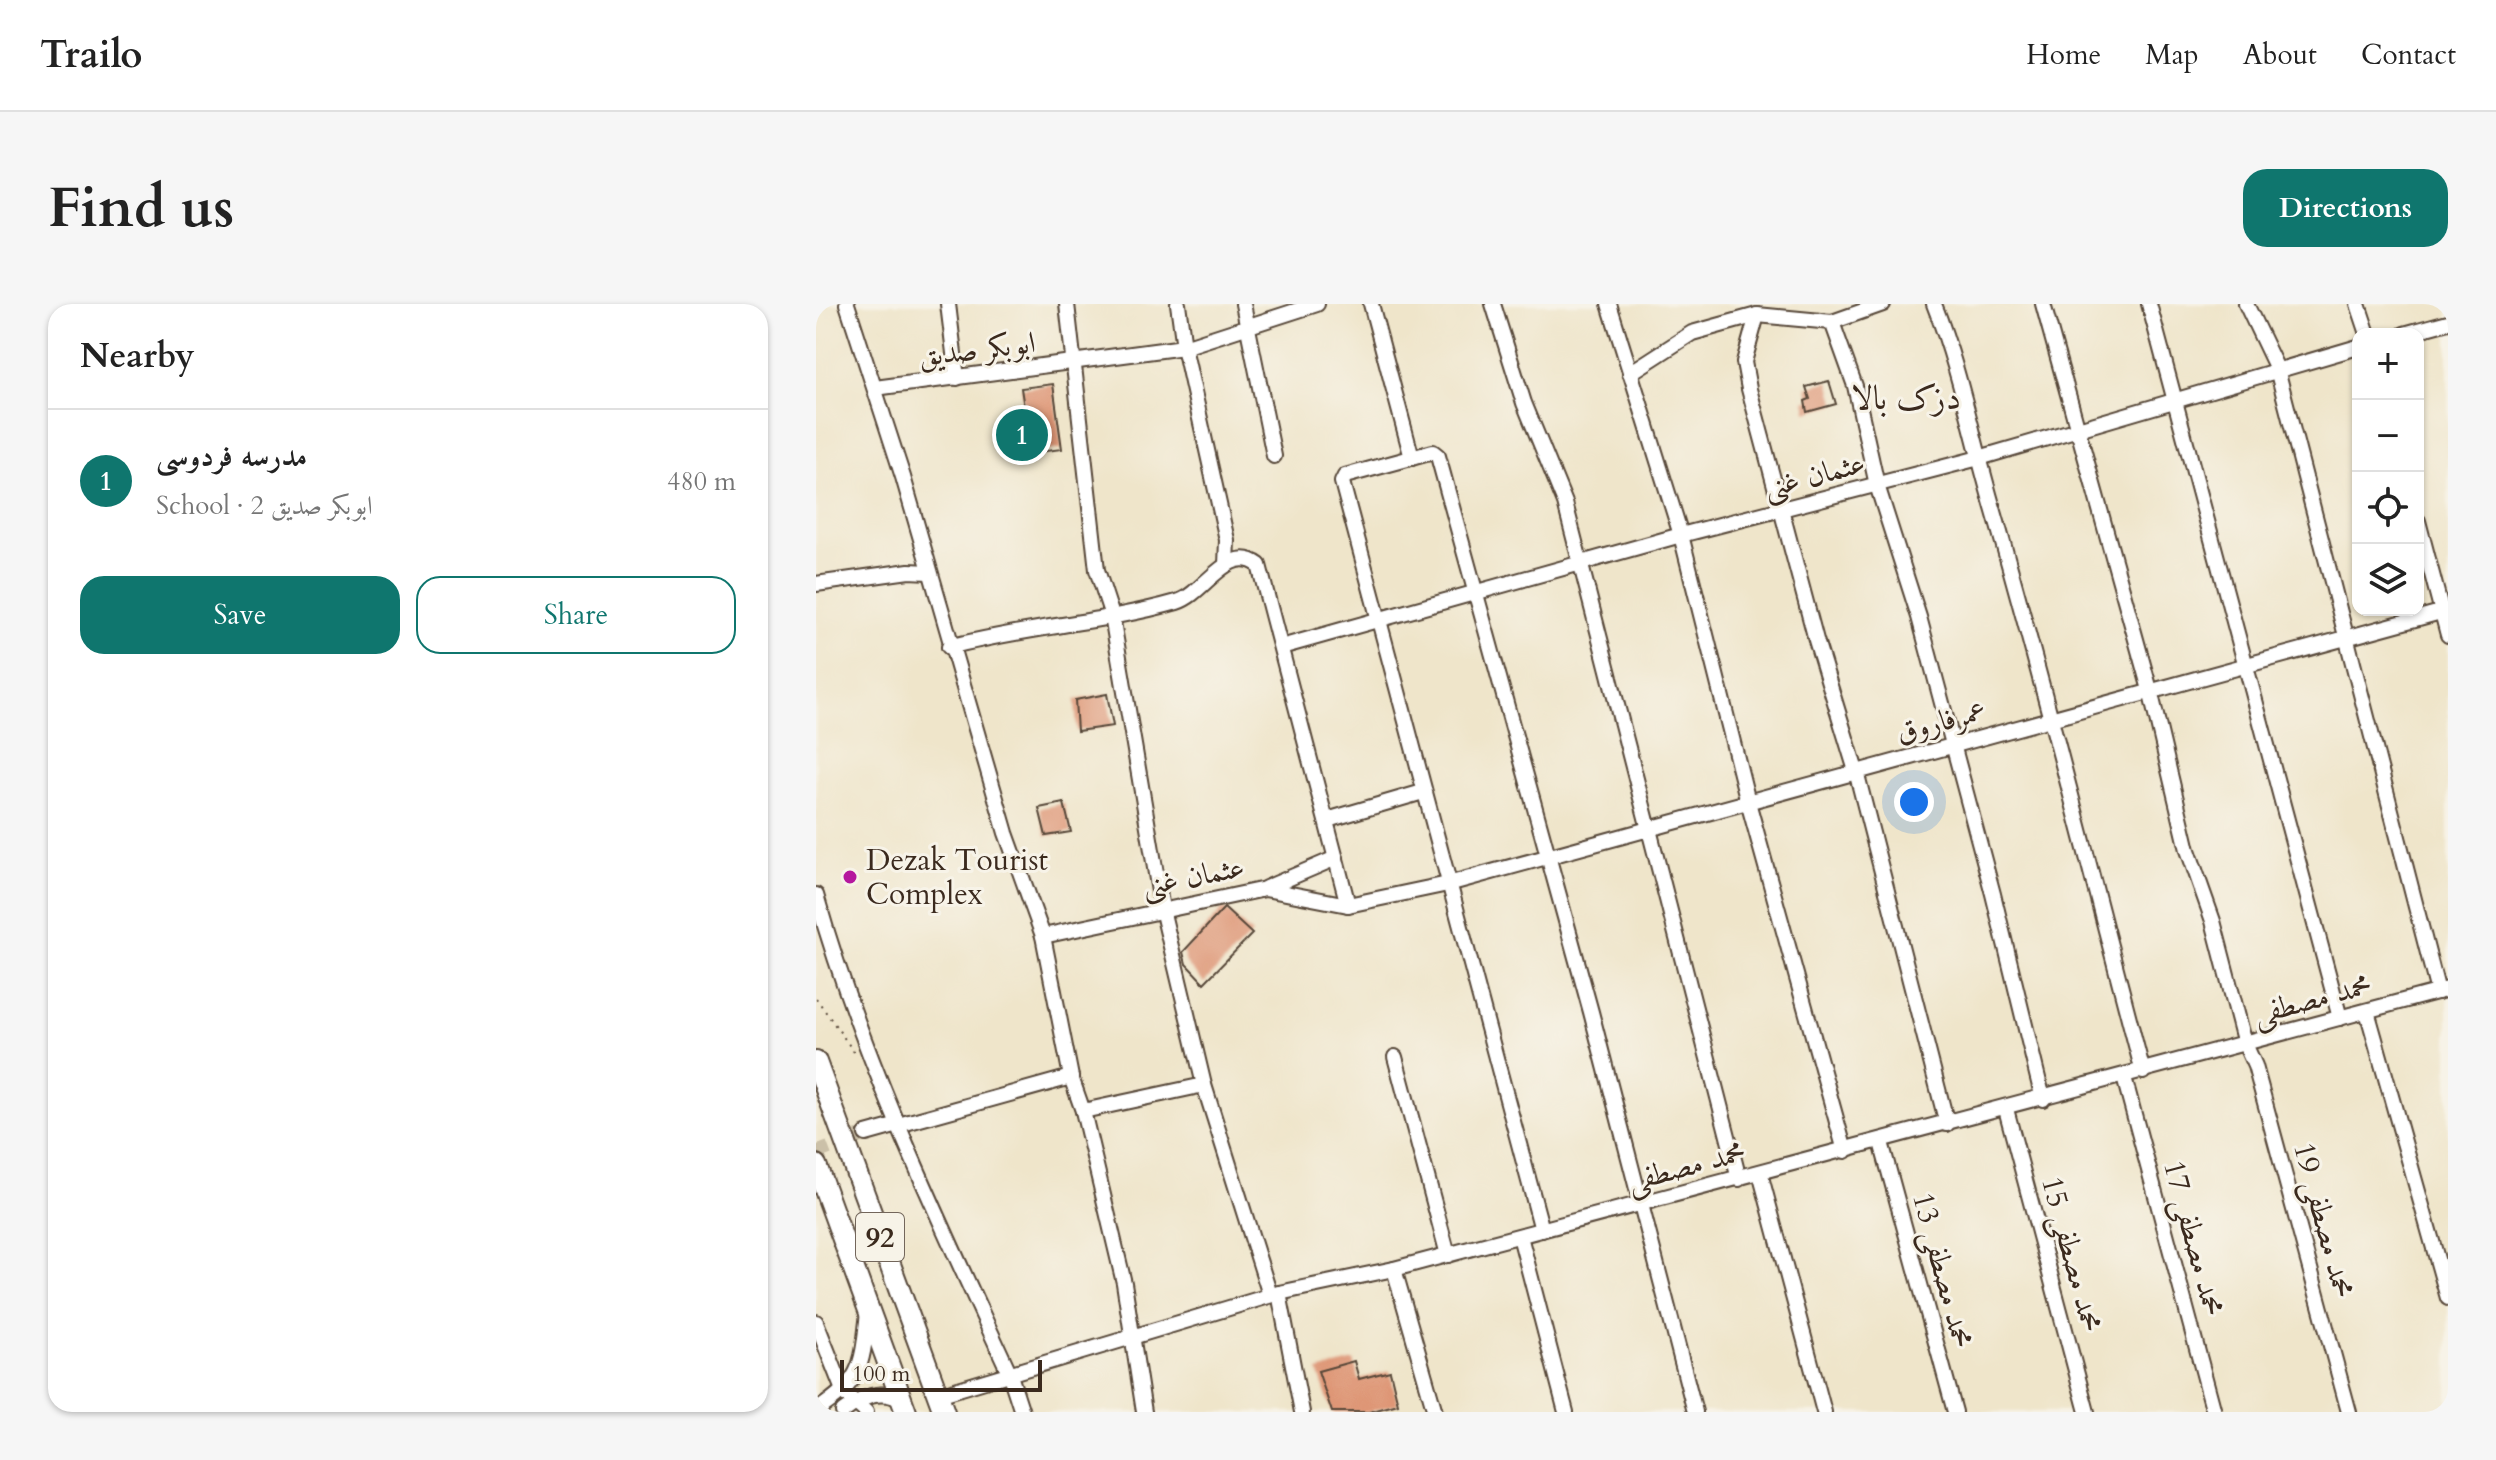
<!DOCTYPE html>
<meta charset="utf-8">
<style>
:root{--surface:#fff;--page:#f6f6f6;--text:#222;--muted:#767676;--line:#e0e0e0;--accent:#0f766e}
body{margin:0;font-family:Cardo,Amiri,serif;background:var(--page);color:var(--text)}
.controls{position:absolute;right:24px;top:24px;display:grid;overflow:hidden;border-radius:16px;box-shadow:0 2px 6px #0004}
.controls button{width:72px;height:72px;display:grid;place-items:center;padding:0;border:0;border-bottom:2px solid var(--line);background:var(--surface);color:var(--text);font:40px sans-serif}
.scale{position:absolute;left:24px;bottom:20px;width:202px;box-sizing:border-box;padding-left:8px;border:4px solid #3b2a1e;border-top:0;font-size:22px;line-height:28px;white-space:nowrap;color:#3b2a1e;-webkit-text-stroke:6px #f7f3e8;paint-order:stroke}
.you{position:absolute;left:1098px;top:498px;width:28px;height:28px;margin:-20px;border:6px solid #fff;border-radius:50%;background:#1a73e8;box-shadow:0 0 0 12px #1a73e833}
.badge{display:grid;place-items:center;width:52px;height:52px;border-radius:50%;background:var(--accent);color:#fff;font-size:26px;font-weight:700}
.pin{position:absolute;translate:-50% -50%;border:4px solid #fff;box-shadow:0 2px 8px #0006}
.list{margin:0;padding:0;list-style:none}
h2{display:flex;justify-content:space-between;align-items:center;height:104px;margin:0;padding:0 32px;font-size:34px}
h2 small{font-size:26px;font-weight:400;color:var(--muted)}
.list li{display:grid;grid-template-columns:52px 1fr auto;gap:24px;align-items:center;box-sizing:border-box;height:144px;padding:0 32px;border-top:2px solid var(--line)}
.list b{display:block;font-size:30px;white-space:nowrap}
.list p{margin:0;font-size:26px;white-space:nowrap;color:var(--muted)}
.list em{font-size:26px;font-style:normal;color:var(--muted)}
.actions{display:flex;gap:16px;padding:24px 32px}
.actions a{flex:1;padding:18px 0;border:2px solid var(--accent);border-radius:24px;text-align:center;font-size:28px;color:var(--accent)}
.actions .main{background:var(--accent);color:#fff}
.icon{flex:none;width:44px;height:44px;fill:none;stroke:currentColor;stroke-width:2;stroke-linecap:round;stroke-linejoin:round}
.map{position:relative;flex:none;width:1632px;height:1108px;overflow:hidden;border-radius:24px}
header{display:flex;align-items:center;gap:48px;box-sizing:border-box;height:112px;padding:0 40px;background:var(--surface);border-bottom:2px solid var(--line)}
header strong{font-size:38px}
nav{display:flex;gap:44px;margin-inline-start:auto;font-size:28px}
.intro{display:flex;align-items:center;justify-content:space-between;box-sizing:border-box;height:192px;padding:0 48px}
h1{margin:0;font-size:56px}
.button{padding:20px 36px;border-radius:24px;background:var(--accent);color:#fff;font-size:28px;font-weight:700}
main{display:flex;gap:48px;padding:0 48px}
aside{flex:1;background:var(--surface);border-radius:24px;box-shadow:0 2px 6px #0004}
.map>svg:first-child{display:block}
.building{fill:#de9676}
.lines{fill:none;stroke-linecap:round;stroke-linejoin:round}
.minor-tunnel{stroke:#cbc0a8;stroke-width:14;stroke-dasharray:14 7;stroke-linecap:butt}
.minor-casing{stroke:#564638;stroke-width:18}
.highway-casing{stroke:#564638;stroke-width:24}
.path{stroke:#564638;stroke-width:2;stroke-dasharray:2 6;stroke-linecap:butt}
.minor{stroke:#fff;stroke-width:14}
.highway{stroke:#fff;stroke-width:20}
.poi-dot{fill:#b5179e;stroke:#f7f3e8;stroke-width:3}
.labels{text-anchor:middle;stroke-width:6;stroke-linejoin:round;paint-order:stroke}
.shield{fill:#f7f3e8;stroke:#73665b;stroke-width:2}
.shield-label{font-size:28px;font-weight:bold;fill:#3b2a1e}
.street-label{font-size:30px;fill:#3b2a1e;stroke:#f7f3e8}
.poi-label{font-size:30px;fill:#3b2a1e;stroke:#f7f3e8;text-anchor:start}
.quarter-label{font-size:34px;fill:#3b2a1e;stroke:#f7f3e8}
</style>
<header>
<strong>Trailo</strong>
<nav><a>Home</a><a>Map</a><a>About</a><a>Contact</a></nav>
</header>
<div class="intro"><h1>Find us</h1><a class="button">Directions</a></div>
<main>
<aside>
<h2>Nearby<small></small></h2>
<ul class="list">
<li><span class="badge">1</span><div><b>مدرسه فردوسی</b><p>School · ابوبکر صدیق 2</p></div><em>480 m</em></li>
</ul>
<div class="actions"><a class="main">Save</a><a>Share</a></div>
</aside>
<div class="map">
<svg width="1632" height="1108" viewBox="0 0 1632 1108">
<rect width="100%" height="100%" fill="#f7f3e8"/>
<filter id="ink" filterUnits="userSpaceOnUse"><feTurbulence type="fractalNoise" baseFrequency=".0125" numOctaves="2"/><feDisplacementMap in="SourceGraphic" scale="16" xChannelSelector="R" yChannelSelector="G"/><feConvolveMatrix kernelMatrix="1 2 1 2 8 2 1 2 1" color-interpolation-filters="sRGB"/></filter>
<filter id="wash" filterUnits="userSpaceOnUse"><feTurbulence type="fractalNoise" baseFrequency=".006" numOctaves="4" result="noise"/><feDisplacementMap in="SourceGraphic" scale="32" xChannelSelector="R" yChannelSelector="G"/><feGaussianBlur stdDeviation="1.8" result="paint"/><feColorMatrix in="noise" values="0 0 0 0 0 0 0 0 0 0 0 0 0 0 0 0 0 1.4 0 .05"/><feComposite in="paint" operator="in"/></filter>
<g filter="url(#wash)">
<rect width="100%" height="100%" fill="#efe5ca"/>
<g id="blocks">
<g class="building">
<path d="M1013 77 1020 100 991 108 989 97 994 95 990 83Z"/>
<path d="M237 80 246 145 215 149 205 84Z"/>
<path d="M291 390 297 422 261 427 259 396Z"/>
<path d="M248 499 255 528 230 532 223 504Z"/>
<path d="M408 604 436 630 388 679 370 660 367 648Z"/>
<path d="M538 1057 543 1075 574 1067 582 1100 553 1108H516L502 1067Z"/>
</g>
</g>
</g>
<g filter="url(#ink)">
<use href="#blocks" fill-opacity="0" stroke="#564638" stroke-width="2"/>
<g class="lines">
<path class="minor-tunnel" d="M0 849 50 830"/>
<g class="minor-casing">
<g id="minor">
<path d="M31 0 87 173 190 529 227 632 255 773 267 807 308 979 328 1108"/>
<path d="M132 0 141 74"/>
<path d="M251 0 281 266 296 312 346 605 388 781 454 991"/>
<path d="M362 0 368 43 411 236 410 261"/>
<path d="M427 0 458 152"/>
<path d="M555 0 596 154"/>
<path d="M677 0 708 99 749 199 923 875"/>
<path d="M793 0 865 231 932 498 1029 847"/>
<path d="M1118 0C1144 66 1157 136 1177 204 1231 391 1277 579 1327 768"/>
<path d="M1227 0 1334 386 1372 546 1397 617 1429 740 1439 762 1533 1108"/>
<path d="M1333 0 1524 714"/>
<path d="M1430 0 1461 65 1622 688"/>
<path d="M1542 0 1552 30"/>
<path d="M941 11 928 58 933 85 1000 336 1040 467 1131 820"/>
<path d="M1016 18 1039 82 1061 181 1103 313 1177 590 1227 795"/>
<path d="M1588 30 1632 18"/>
<path d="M814 69 876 29 941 11 1016 18 1067 0"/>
<path d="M59 84 368 43 501 0"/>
<path d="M1602 217 1632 331"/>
<path d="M0 280 93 267 113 268"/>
<path d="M133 343C208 323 287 319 361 298 389 290 412 238 443 261L532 601"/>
<path d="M465 343 865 231 1163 154 1542 43"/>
<path d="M511 516 607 488"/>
<path d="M450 584 520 554"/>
<path d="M0 591C47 757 121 911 193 1068L206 1108"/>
<path d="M227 632 449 585 532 601 632 580 1632 306"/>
<path d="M1551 707 1632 994"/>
<path d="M579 753 632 951"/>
<path d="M1308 773 1398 1108"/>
<path d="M1190 805 1271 1108"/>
<path d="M267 807 388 781"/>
<path d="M50 830 255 773"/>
<path d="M1065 838 1139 1108"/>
<path d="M944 869 1008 1108"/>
<path d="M726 926 526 178 529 172 617 148 622 152 775 708 879 1108"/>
<path d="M704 932 750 1108"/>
<path d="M578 965 619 1108"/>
<path d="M463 989 486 1108"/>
<path d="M0 1018 28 1089 50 1108"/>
<path d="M122 1091 463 989 578 965 1632 685"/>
<path d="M0 1107C47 1076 46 1062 52 1008"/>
<path d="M27 1108C47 1093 63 1084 86 1096"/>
</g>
</g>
<g class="highway-casing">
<g id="highway">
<path d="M0 758 128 1108"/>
<path d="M0 861 90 1108"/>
</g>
</g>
<path class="path" d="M0 694 38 748"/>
<use href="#minor" class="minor"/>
<use href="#highway" class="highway"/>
</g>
</g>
<circle class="poi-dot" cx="34" cy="573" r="8"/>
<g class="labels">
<rect class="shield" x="40" y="909" width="48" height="48" rx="6"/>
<g class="shield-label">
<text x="64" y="943">92</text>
</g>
<g class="street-label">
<text transform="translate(161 45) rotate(-7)" y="10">ابوبکر صدیق</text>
<text transform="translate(998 171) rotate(-15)" y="10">عثمان غنی</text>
<text transform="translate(1125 417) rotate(-15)" y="10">عمرفاروق</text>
<text transform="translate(377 572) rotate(-11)" y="10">عثمان غنی</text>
<text transform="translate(1496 695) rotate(-15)" y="10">محمد مصطفی</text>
<text transform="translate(870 862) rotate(-15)" y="10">محمد مصطفی</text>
<text transform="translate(1508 916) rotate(75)" y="10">محمد مصطفی 19</text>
<text transform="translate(1378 934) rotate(75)" y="10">محمد مصطفی 17</text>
<text transform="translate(1256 950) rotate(75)" y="10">محمد مصطفی 15</text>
<text transform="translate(1127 966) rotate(75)" y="10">محمد مصطفی 13</text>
</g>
<g class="poi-label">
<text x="50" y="566">Dezak Tourist<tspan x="50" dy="34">Complex</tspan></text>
</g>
<g class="quarter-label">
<text x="1090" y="105">دزک بالا</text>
</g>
</g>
</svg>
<div class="controls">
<button>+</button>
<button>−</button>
<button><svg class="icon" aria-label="locate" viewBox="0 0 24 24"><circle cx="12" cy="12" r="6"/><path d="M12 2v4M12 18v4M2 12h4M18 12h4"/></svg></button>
<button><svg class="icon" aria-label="layers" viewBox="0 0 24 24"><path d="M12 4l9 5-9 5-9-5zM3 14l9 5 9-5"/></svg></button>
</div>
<div class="scale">100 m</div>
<div class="you"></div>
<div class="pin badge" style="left:206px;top:131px">1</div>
</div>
</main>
